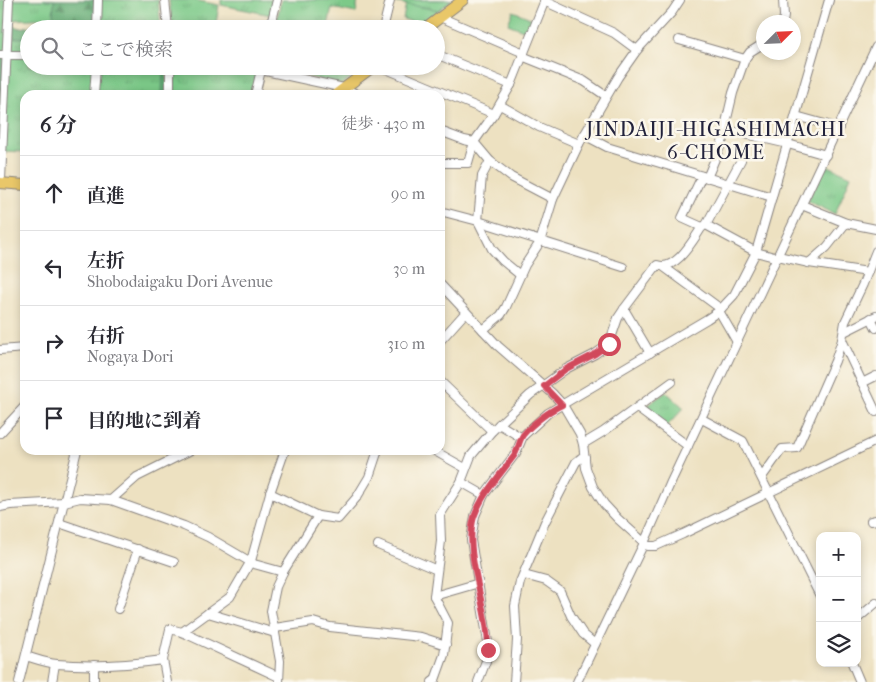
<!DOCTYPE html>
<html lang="ja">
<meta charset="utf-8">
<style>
:root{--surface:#fff;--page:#f2f2f3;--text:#2b2b33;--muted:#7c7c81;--line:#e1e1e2}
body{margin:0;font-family:"IM FELL French Canon","Noto Serif JP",serif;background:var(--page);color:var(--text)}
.controls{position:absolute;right:15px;bottom:15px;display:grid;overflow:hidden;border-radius:10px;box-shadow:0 2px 8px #0003}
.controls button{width:45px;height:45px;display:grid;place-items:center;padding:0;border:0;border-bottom:1px solid var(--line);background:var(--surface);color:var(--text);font:25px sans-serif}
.compass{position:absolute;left:756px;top:15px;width:45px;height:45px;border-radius:50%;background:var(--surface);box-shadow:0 2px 8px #0003;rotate:66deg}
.stop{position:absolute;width:15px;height:15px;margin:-11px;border:4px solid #d1495b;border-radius:50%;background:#fff}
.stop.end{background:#d1495b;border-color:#fff;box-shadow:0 1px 5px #0008}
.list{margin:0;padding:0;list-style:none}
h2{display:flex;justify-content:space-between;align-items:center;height:65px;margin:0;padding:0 20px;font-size:21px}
h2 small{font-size:16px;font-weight:400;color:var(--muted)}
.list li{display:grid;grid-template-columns:32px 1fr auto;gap:15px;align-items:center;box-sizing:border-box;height:75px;padding:0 20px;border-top:1px solid var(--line)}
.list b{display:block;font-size:19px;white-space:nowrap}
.list p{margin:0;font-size:16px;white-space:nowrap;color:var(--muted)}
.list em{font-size:16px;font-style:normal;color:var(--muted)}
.icon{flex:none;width:28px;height:28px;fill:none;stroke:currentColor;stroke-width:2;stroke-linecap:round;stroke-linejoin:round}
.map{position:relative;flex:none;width:876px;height:682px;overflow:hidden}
.search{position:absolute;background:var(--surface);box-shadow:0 2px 8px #0003;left:20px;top:20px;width:425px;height:55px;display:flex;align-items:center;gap:12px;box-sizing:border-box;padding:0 18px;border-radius:28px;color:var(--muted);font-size:19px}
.panel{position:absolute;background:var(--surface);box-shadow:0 2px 8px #0003;left:20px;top:90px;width:425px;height:365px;border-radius:15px}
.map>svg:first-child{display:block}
.green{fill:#7bc988;stroke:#4e7662}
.forest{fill:url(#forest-firs);stroke:#436858}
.park{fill:url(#park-tufts);stroke:#4e7662}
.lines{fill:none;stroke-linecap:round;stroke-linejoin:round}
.minor-casing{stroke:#88827e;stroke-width:10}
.major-casing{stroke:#88827e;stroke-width:12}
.minor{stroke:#fff;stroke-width:8}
.major{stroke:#e9c769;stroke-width:10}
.route{stroke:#d1495b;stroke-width:6}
.labels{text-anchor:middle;stroke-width:5;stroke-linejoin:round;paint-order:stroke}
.neighbourhood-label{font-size:20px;letter-spacing:1px;fill:#22223b;stroke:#fbf7ec}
</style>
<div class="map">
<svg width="876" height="682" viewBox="0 0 876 682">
<defs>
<pattern id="forest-firs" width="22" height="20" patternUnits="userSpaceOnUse" patternTransform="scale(1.25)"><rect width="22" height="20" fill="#64ad74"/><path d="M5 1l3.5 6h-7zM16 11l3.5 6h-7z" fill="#528c60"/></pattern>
<pattern id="park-tufts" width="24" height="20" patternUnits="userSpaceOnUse" patternTransform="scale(1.25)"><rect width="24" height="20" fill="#7bc988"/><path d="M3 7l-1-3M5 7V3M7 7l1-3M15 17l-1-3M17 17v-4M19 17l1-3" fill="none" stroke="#6aac76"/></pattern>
</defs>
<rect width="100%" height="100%" fill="#fbf7ec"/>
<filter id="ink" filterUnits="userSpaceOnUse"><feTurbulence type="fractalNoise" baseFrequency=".02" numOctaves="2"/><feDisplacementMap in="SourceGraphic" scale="10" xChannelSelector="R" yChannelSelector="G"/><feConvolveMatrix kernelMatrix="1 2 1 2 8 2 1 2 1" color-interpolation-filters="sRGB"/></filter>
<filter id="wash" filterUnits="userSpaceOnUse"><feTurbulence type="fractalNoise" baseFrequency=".0096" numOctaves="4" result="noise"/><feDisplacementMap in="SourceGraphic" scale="20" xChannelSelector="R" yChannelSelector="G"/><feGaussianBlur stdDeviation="1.12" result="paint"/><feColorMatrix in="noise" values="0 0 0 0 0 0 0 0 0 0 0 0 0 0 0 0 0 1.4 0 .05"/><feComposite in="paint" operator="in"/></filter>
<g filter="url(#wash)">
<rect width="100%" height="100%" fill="#ede1c1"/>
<path class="green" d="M392 0H452L421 24 403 19 406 4 392 2Z"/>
<path class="forest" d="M0 0H124L115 29H29V66H167L166 95H25L0 105V22L20 28 48 23 45 8Z"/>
<g class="park">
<path d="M0 0H54L53 18 11 20 10 38H29V66H163L162 95H25V152L4 151 0 178V89H2L4 57H0Z"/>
<path d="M94 0H158L161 29H94Z"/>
<path d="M169 0H194L219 5 216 23 243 29H173Z"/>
<path d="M221 0H274L271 15 221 5Z"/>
<path d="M281 0H358L356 13 332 8 328 25 344 29H275Z"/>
<path d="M392 0H452L439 10 392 2Z"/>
<path d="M513 11 533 19 528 32 508 24Z"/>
<path d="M175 66H259L253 95H174Z"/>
<path d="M267 66H290L296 68 297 66H366L341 85Z"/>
<path d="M824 164 851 176 835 214 808 201Z"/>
<path d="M666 392 684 408 667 426 644 408Z"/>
</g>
</g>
<g filter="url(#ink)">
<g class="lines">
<g class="minor-casing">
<g id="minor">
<path d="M165 0 168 29"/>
<path d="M544 1 614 33 637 50"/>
<path d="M440 17 524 53"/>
<path d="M783 22 784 16 783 0"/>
<path d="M97 29 98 0"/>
<path d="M270 29 277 0"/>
<path d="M383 29 390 0"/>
<path d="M679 40 745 59"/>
<path d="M436 54 511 85"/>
<path d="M0 55H29"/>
<path d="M522 56 584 81 606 96"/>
<path d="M379 66 494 114"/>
<path d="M261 70 344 88 359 95"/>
<path d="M94 95 96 66"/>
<path d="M170 95V66"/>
<path d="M255 95 262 66"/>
<path d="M500 105 539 127 579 144"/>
<path d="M796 116 839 128"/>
<path d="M727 130 788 144 826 155"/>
<path d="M440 131 464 140 474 142 490 161 511 177 553 199"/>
<path d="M584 135 607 147 772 197"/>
<path d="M490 161 482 176 478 221 492 249 503 261 520 275"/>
<path d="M440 163H468L474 142 494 114 511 85 545 0"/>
<path d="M707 178 727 130 725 127 733 93 745 59 750 52 764 43"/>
<path d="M1 180 9 0"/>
<path d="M802 205 846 223 876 229"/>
<path d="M440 211 478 221 623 267"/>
<path d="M706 225 756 252 778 258"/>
<path d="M702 227 682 218 702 176"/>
<path d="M778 256 809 263 868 272"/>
<path d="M809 263 827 247 846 223"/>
<path d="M664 267 721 309"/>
<path d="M440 284 498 346 552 393 563 405 580 434 583 444 586 468 593 487 604 504 618 519 648 546H656L683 534 876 441"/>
<path d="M624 309 650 353"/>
<path d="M719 311 737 342"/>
<path d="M871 318 876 328"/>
<path d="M483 330 501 315 506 307 525 265 540 242 553 199 579 144 618 77 637 50 672 12 680 0"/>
<path d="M844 332 876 316"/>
<path d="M842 340 876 412"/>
<path d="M440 341 466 312"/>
<path d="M0 350 25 348"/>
<path d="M440 381 492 431"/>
<path d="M862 383 876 376"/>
<path d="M637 408 688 446"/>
<path d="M702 419 743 441 820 596"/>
<path d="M499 424 522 438"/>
<path d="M0 433 25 406"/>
<path d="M583 444 603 432 672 382"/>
<path d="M433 450 465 468"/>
<path d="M762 477 782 449 797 448 835 361 842 340 845 322 863 284 876 251"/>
<path d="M461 482 484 495"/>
<path d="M270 493 318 516 338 519 357 497 369 477 378 450"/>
<path d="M111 500 137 477 191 450"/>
<path d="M0 507 10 505 64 502 80 498 111 500 184 526 208 537 254 564 283 572"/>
<path d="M871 521 876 520"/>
<path d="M59 523 174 562"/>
<path d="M378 545 437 570"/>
<path d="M524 575 546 581 560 591 571 616 583 634 595 644"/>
<path d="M434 596 479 583"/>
<path d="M118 609 138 549"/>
<path d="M208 613 275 633"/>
<path d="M857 619 876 603"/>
<path d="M275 628 313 622 330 627 421 637 446 645"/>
<path d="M182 632 230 597 251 561 270 493 285 450"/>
<path d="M26 656C36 659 46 663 57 664 92 667 128 665 163 660"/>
<path d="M852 663 860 682"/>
<path d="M94 665V682"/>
<path d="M19 682 77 450"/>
<path d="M52 682 55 664"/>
<path d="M167 682 163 660 170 629 182 632 279 677"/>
<path d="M279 682 280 661 271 611 276 587 283 572 318 516"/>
<path d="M432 682 435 680 444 655 448 623 434 596 441 541 440 515 461 482 471 456 492 431 530 395 566 369 595 354 609 344 618 318 624 309 657 265C676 272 693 240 702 227L706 225 741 160"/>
<path d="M478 682 486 661 488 642 471 540 475 516 484 495 516 453 523 436 548 413 707 319 719 311 734 295 756 252 829 0"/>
<path d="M514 682 517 640 515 606 520 582 545 522 576 462 581 458 585 457"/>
<path d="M577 682 644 543 670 484 876 47"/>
</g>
</g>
<g class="major-casing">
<g id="major">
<path d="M425 29 463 0"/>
<path d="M335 95 374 66"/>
<path d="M0 183 25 185"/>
</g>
</g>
<use href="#minor" class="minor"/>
<use href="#major" class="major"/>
</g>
</g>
<g class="lines" filter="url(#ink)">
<path class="route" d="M488 650C489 609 463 554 474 517 482 494 500 475 514 456 518 450 519 441 523 435 533 423 549 411 562 405L544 386 566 369 595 354 609 344"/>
</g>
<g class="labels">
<g class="neighbourhood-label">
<text x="716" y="136">JINDAIJI-HIGASHIMACHI<tspan x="716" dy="23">6-CHOME</tspan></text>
</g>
</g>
</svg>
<div class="controls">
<button>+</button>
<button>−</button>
<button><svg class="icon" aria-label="layers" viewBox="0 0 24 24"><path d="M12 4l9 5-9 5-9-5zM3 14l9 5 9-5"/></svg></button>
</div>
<svg class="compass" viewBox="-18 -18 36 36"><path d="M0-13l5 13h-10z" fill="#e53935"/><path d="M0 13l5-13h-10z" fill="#7c7c81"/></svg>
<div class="stop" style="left:609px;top:344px"></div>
<div class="stop end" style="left:488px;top:650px"></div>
<div class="search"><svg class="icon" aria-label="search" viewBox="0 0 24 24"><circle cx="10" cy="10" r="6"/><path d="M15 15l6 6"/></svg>ここで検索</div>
<section class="panel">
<h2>6 分<small>徒歩 · 430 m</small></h2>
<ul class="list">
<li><svg class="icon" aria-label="ahead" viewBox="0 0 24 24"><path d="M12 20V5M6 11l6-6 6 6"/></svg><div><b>直進</b></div><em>90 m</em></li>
<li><svg class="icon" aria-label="left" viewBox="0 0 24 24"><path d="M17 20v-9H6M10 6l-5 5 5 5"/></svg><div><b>左折</b><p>Shobodaigaku Dori Avenue</p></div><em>30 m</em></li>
<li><svg class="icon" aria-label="right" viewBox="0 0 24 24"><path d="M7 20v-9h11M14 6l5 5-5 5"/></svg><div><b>右折</b><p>Nogaya Dori</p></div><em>310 m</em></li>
<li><svg class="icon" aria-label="arrive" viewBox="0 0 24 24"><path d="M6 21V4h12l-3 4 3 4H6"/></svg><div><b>目的地に到着</b></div></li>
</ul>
</section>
</div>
